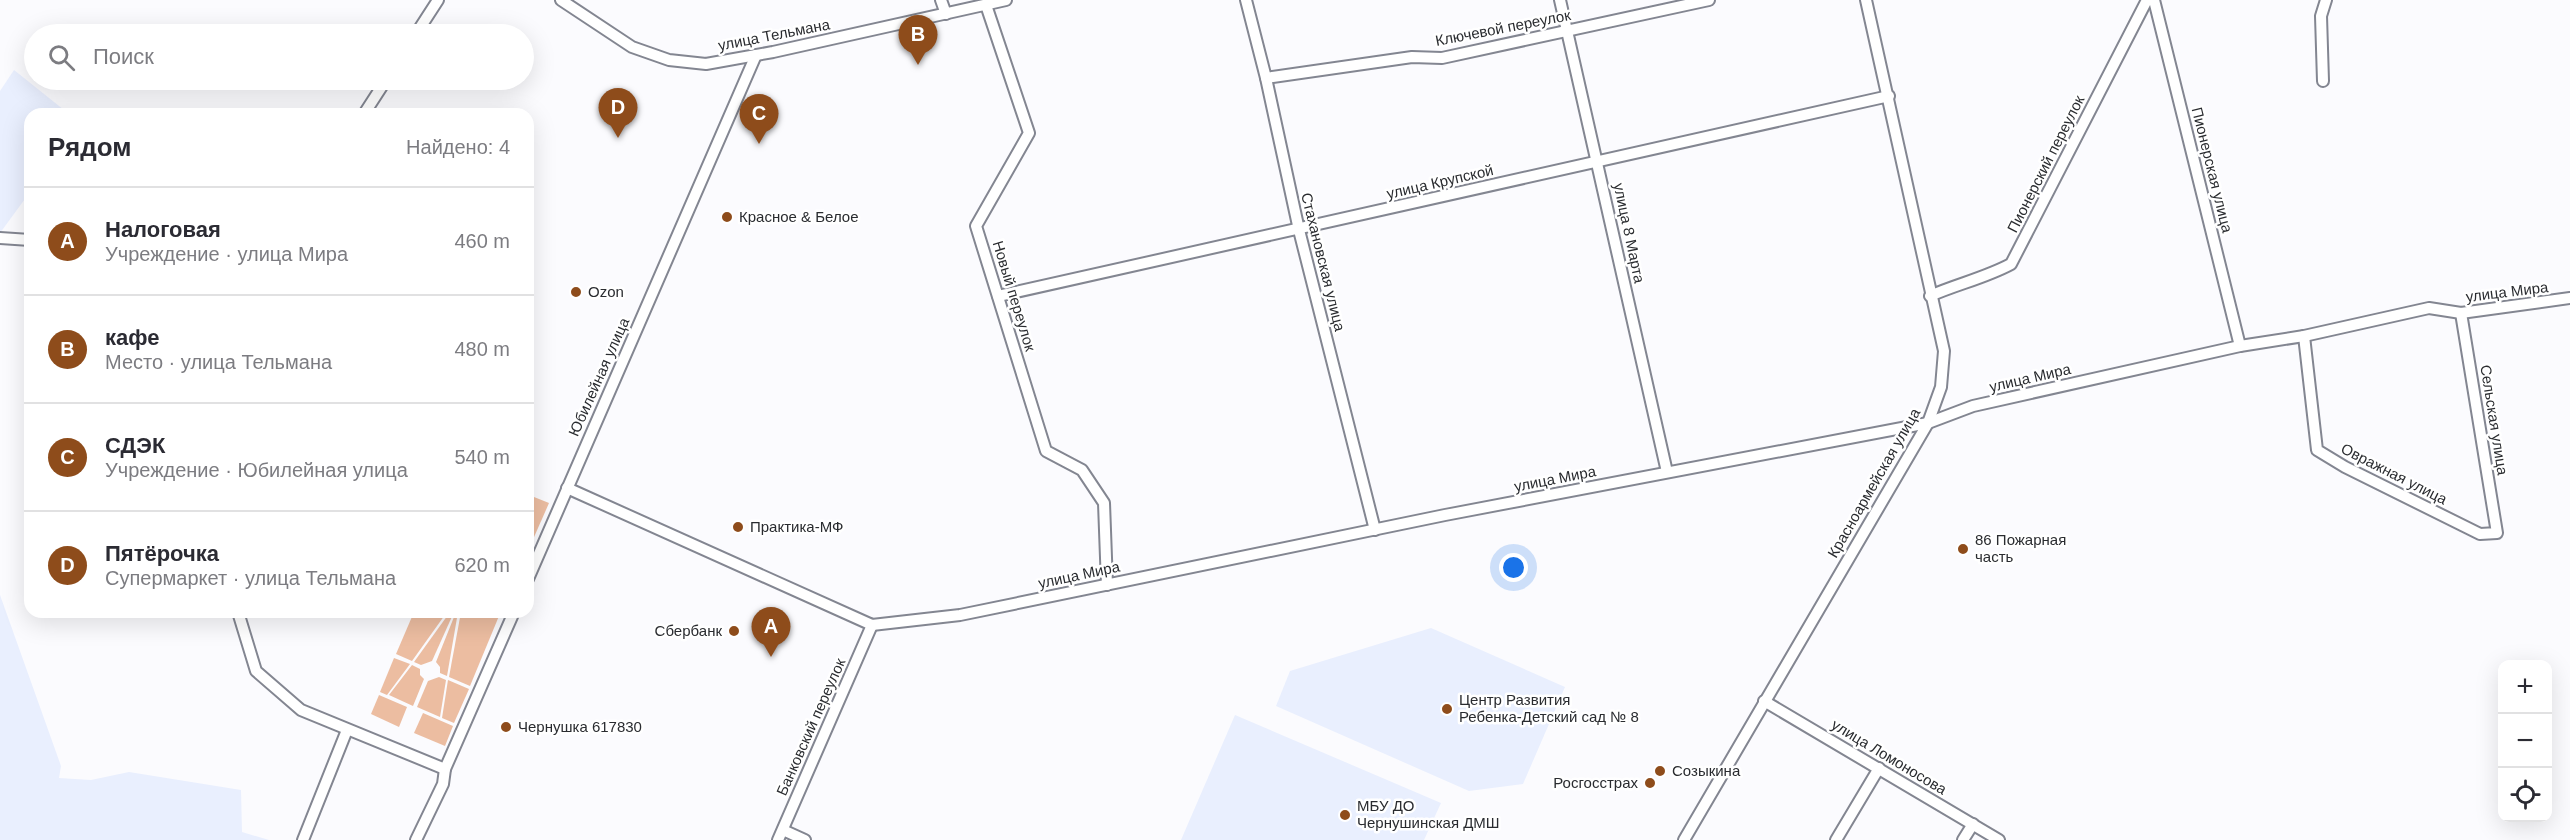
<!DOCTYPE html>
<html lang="ru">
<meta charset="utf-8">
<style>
:root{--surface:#fff;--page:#f7f7f7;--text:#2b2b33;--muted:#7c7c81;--line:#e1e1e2;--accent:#8e4c1b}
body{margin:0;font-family:Arial,sans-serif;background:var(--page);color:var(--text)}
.controls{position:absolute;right:18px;bottom:18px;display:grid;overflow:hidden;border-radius:12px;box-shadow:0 6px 24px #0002}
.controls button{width:54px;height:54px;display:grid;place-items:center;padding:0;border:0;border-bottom:2px solid var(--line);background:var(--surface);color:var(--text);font:30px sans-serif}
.you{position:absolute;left:1514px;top:568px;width:21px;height:21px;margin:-15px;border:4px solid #fff;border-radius:50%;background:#1a73e8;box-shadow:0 0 0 9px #1a73e833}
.badge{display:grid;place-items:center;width:39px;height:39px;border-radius:50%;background:var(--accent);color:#fff;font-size:20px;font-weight:700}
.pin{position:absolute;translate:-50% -50px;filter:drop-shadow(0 2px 3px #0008)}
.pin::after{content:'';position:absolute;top:32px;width:21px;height:18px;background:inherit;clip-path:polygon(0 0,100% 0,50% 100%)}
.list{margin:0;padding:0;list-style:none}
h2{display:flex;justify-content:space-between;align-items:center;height:78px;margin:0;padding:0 24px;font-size:26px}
h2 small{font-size:20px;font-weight:400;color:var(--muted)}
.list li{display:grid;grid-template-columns:39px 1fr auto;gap:18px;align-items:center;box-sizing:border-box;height:108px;padding:0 24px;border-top:2px solid var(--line)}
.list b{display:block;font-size:22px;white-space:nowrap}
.list p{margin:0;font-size:20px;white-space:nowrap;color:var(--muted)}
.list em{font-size:20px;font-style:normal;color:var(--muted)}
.icon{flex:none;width:33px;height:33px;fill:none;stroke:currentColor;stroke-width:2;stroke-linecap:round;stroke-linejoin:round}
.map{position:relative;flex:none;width:2570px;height:840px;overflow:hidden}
.search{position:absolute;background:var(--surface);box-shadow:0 6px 24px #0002;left:24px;top:24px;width:510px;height:66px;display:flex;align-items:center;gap:15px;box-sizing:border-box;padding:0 21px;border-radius:33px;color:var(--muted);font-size:22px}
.panel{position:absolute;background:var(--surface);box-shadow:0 6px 24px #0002;left:24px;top:108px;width:510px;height:510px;border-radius:18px}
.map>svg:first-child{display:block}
.built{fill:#e9effe}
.green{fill:#ecbda1}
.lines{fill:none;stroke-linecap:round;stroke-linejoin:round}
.minor-casing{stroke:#838691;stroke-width:14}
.minor{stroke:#fff;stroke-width:10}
.poi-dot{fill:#8e4c1b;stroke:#fff;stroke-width:2}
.labels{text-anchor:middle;stroke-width:5;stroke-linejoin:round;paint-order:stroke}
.street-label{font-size:15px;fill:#2a2c30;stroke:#fff}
.poi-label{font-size:15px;fill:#2a2c30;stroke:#fff;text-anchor:start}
</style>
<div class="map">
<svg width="2570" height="840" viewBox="0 0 2570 840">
<rect width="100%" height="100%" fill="#fbfbfe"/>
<g class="built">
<path d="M14 70 69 114H30V192L0 233V91Z"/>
<path d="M0 595 61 766 59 778 91 780 129 772 241 790 242 832 269 840H0Z"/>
<path d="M1431 628 1565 687 1523 784 1469 791 1276 706 1290 671Z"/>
<path d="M1235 715 1441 803 1424 840H1181Z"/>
</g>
<g class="green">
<path d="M534 497 549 503 531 544 528 542V505Z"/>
<path d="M414 612H447L412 661 396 654Z"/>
<path d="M450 612H454L432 661 421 665 414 662Z"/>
<path d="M456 612H458L447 676 440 673V667L436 662Z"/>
<path d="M461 612H489L499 616 470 686 449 677Z"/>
<path d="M394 658 410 664 387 695 380 692Z"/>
<path d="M412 665 420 669V675L424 679 413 706 389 695Z"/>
<path d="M439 677 446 680 440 717 417 707 428 681Z"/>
<path d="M448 680 469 689 454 723 442 718Z"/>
<path d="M379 695 407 707 399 727 371 714Z"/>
<path d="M423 713 453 726 445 746 414 733Z"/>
</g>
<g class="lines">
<g class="minor-casing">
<g id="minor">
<path d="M561 0 632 47 669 60 706 64 773 52 1006 0"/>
<path d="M941 0 946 14"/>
<path d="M1246 0 1266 78 1299 230 1375 530"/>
<path d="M1560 0 1667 472"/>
<path d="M2154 0 2240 346"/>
<path d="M986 5 1029 133 976 226 1046 451 1082 470 1104 503 1107 585"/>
<path d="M416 34 438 0"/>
<path d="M1266 78 1412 57 1442 58 1709 0"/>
<path d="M2323 81 2321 16 2326 0"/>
<path d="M364 114 386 80"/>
<path d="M0 238 30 240"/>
<path d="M998 296 1889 96"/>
<path d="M1930 296C1957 284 1985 278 2011 264L2147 0"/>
<path d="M2304 336 2317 450 2345 467 2480 534 2497 533 2461 313"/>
<path d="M567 488 872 625 960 615 1445 515 1928 423 1973 406 2240 346 2304 336 2429 308 2461 313 2570 298"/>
<path d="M528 579 756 55"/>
<path d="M238 612 256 671 301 710 445 769"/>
<path d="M1764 701 1999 840"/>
<path d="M783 830 805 840"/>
<path d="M303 840 347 730"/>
<path d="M416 840 443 784 445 769 514 612"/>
<path d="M778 840 872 625"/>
<path d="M1684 840 1928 423 1941 387 1944 351 1866 0"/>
<path d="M1836 840 1879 768"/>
<path d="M1963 840 1973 824"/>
</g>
</g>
<use href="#minor" class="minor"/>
</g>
<g class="poi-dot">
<circle cx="727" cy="217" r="6"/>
<circle cx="576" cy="292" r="6"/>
<circle cx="738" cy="527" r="6"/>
<circle cx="1963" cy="549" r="6"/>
<circle cx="734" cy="631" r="6"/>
<circle cx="1447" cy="709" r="6"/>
<circle cx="506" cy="727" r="6"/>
<circle cx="1660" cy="771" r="6"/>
<circle cx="1650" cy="783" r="6"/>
<circle cx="1345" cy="815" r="6"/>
</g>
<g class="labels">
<g class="street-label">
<text transform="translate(1503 28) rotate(-11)" y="5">Ключевой переулок</text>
<text transform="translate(774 35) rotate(-11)" y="5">улица Тельмана</text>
<text transform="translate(2046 164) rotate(-63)" y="5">Пионерский переулок</text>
<text transform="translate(2212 170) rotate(76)" y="5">Пионерская улица</text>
<text transform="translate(1440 182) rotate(-13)" y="5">улица Крупской</text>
<text transform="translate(1629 233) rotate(78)" y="5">улица 8 Марта</text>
<text transform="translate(1323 262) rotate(76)" y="5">Стахановская улица</text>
<text transform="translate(2507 292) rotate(-7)" y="5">улица Мира</text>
<text transform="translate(1014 296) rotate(73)" y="5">Новый переулок</text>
<text transform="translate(599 377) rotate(-66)" y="5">Юбилейная улица</text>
<text transform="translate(2030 378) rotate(-13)" y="5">улица Мира</text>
<text transform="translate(2494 420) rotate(81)" y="5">Сельская улица</text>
<text transform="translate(2394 474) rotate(27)" y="5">Овражная улица</text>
<text transform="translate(1555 479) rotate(-11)" y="5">улица Мира</text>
<text transform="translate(1874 483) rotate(-60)" y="5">Красноармейская улица</text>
<text transform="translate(1079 575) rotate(-12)" y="5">улица Мира</text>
<text transform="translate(811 727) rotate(-66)" y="5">Банковский переулок</text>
<text transform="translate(1889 757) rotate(31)" y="5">улица Ломоносова</text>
</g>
<g class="poi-label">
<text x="739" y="222">Красное &amp; Белое</text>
<text x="588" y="297">Ozon</text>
<text x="750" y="532">Практика-МФ</text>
<text x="1975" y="545">86 Пожарная<tspan x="1975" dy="17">часть</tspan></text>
<text x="722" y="636" text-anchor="end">Сбербанк</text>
<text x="1459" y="705">Центр Развития<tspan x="1459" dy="17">Ребенка-Детский сад № 8</tspan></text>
<text x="518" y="732">Чернушка 617830</text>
<text x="1672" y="776">Созыкина</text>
<text x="1638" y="788" text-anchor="end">Росгосстрах</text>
<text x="1357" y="811">МБУ ДО<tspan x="1357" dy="17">Чернушинская ДМШ</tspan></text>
</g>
</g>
</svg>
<div class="controls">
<button>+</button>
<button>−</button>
<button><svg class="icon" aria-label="locate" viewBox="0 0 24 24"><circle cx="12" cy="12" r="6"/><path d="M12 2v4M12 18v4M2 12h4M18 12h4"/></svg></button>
</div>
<div class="you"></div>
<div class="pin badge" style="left:771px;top:657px">A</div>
<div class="pin badge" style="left:918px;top:65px">B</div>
<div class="pin badge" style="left:759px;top:144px">C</div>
<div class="pin badge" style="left:618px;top:138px">D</div>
<div class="search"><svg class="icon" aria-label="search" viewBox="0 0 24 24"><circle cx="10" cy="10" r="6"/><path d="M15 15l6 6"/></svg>Поиск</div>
<section class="panel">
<h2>Рядом<small>Найдено: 4</small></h2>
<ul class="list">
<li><span class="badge">A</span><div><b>Налоговая</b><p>Учреждение · улица Мира</p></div><em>460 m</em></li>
<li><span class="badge">B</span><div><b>кафе</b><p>Место · улица Тельмана</p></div><em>480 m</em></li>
<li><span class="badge">C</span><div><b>СДЭК</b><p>Учреждение · Юбилейная улица</p></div><em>540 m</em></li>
<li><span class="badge">D</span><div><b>Пятёрочка</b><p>Супермаркет · улица Тельмана</p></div><em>620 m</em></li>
</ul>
</section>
</div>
